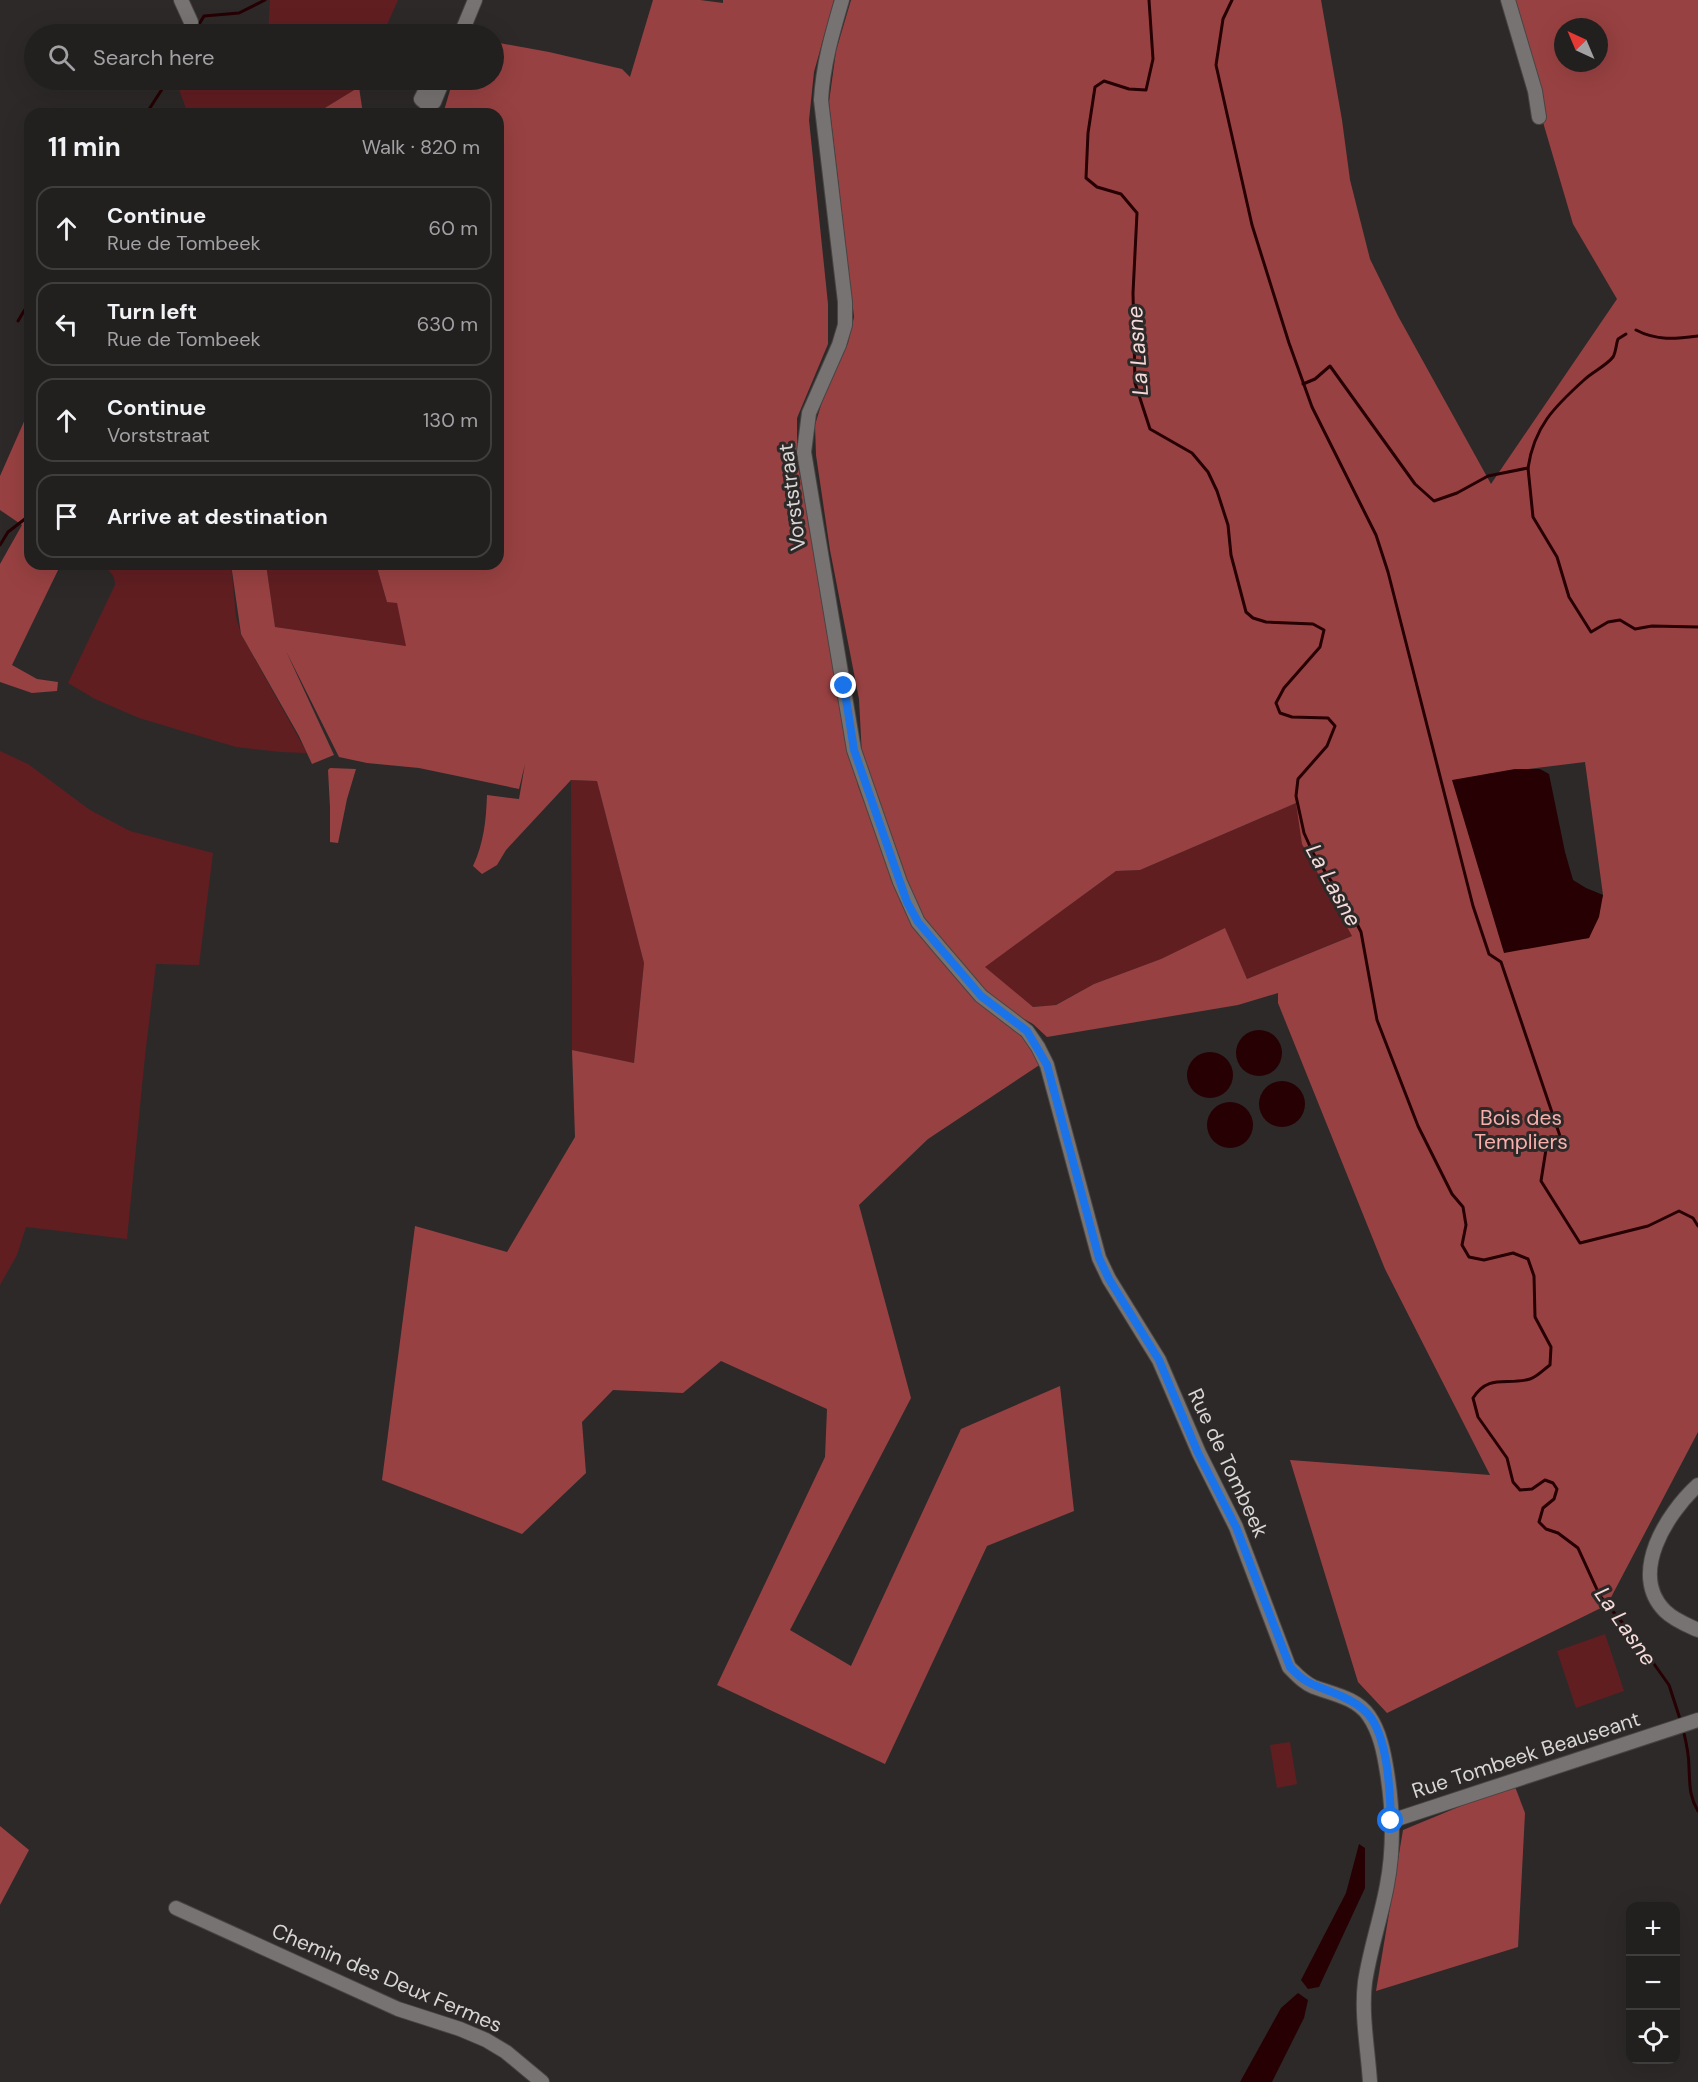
<!DOCTYPE html>
<meta charset="utf-8">
<style>
:root{--surface:#221f1f;--page:#2e2c2c;--text:#f1f3f6;--muted:#a2a2a4;--line:#3f3d3d}
body{margin:0;font-family:"DM Sans",sans-serif;background:var(--page);color:var(--text)}
.controls{position:absolute;right:18px;bottom:18px;display:grid;overflow:hidden;border-radius:12px;box-shadow:0 6px 24px #0002}
.controls button{width:54px;height:54px;display:grid;place-items:center;padding:0;border:0;border-bottom:2px solid var(--line);background:var(--surface);color:var(--text);font:30px sans-serif}
.compass{position:absolute;left:1554px;top:18px;width:54px;height:54px;border-radius:50%;background:var(--surface);box-shadow:0 6px 24px #0002;rotate:316deg}
.stop{position:absolute;width:18px;height:18px;margin:-14px;border:4px solid #1a73e8;border-radius:50%;background:#fff}
.stop.end{background:#1a73e8;border-color:#fff;box-shadow:0 2px 6px #0008}
.list{margin:0;padding:0;list-style:none}
h2{display:flex;justify-content:space-between;align-items:center;height:78px;margin:0;padding:0 24px;font-size:26px}
h2 small{font-size:20px;font-weight:400;color:var(--muted)}
.list li{display:grid;grid-template-columns:39px 1fr auto;gap:18px;align-items:center;box-sizing:border-box;height:84px;margin:0 12px 12px;padding:0 12px;border:2px solid var(--line);border-radius:18px}
.list b{display:block;font-size:22px;white-space:nowrap}
.list p{margin:0;font-size:20px;white-space:nowrap;color:var(--muted)}
.list em{font-size:20px;font-style:normal;color:var(--muted)}
.icon{flex:none;width:33px;height:33px;fill:none;stroke:currentColor;stroke-width:2;stroke-linecap:round;stroke-linejoin:round}
.map{position:relative;flex:none;width:1698px;height:2082px;overflow:hidden}
.search{position:absolute;background:var(--surface);box-shadow:0 6px 24px #0002;left:24px;top:24px;width:480px;height:66px;display:flex;align-items:center;gap:15px;box-sizing:border-box;padding:0 21px;border-radius:33px;color:var(--muted);font-size:22px}
.panel{position:absolute;background:var(--surface);box-shadow:0 6px 24px #0002;left:24px;top:108px;width:480px;height:462px;border-radius:18px}
.map>svg:first-child{display:block}
.green{fill:#611e21}
.forest{fill:#984142;fill-rule:evenodd}
.water{fill:#260003}
.lines{fill:none;stroke-linecap:round;stroke-linejoin:round}
.stream{stroke:#260003;stroke-width:3}
.street-casing{stroke:#484544;stroke-width:16}
.street{stroke:#777372;stroke-width:14}
.route{stroke:#1a73e8;stroke-width:8}
.labels{text-anchor:middle;stroke-width:6;stroke-linejoin:round;paint-order:stroke}
.street-label{font-size:21px;fill:#d8d6d5;stroke:#2d2929}
.park-label{font-size:21px;fill:#f9afac;stroke:#2d2929}
.water-label{font-size:22px;font-style:italic;fill:#f5dbd9;stroke:#2d2929}
</style>
<div class="map">
<svg width="1698" height="2082" viewBox="0 0 1698 2082">
<rect width="100%" height="100%" fill="#2d2929"/>
<g class="green">
<path d="M270 0H398L383 34H268Z"/>
<path d="M178 80H362L359 87 315 114H188L178 87Z"/>
<path d="M100 564H231L236 617 241 634 307 753 280 752 236 747 139 718 95 699 68 683 115 585C115 574 109 570 100 564Z"/>
<path d="M266 564H376L387 602H397L407 646 275 627Z"/>
<path d="M0 751 28 764 90 810 130 831 213 853 199 965 156 964 145 1056 127 1239 26 1227 17 1255 0 1285Z"/>
<path d="M571 780 597 781 644 963 634 1063 572 1050Z"/>
<path d="M1298 802 1361 932 1247 979 1225 929 1161 959 1094 984 1055 1005 1032 1007 984 967 1116 871 1140 870Z"/>
<path d="M1605 1634 1624 1691 1576 1708 1557 1651Z"/>
<path d="M1290 1742 1297 1784 1277 1788 1270 1745Z"/>
</g>
<g class="forest">
<path d="M653 0H700L723 3V0H834L814 72 809 120 828 304V344L797 418V461L831 627 858 786 905 906 925 922 909 892 862 756 859 699 830 550 816 455 815 425 824 395 848 343 854 317 829 102 836 51 851 0H1321L1342 120 1350 180 1370 259 1398 316 1491 484 1617 299 1573 224 1507 0H1698V1432L1607 1605 1387 1713 1358 1682 1290 1460 1490 1475 1385 1269 1278 1003V993L1238 1005 1047 1037 1033 1024 1006 1009 1041 1064 928 1139 859 1205 911 1398 790 1630 851 1666 961 1429 1060 1386 1074 1511 987 1546 885 1764 717 1685 825 1457 827 1409 721 1361 683 1393 613 1390 582 1422 586 1473 522 1534 382 1480 415 1226 507 1252 575 1137 572 1050 634 1063 644 963 597 781 571 780 506 850 497 865 482 874 473 866C484 842 486 821 487 795L519 799 525 764 519 789 419 768 367 763 339 757 286 651 334 755 312 764 299 736 241 634 231 564H266L275 627 406 646 397 603 387 602 376 564H498V114H443L453 80H494V42L549 52 622 69 630 77ZM1563 27H1599V63H1563ZM1585 762 1603 895 1589 938 1566 941 1487 774ZM1296 803 1302 844 1352 936 1247 979 1225 928 1161 959 1094 984 1056 1005 1033 1007 985 967 1116 871 1140 870Z"/>
<path d="M359 87 363 114H315Z"/>
<path d="M30 408V564H61L12 665 37 679 58 682 57 691 32 693 0 682V564L22 525 0 510V476Z"/>
<path d="M330 768 356 769 347 799 338 843 330 842V807L328 770Z"/>
<path d="M1514 1784 1525 1813 1518 1947 1376 1991 1403 1830Z"/>
<path d="M0 1826 29 1850 0 1905Z"/>
</g>
<g class="water">
<path d="M1515 769H1540L1549 774 1565 852 1573 880 1586 888 1603 895 1599 917 1589 938 1504 953 1452 780Z"/>
<circle cx="1259" cy="1053" r="23"/>
<circle cx="1210" cy="1075" r="23"/>
<circle cx="1282" cy="1104" r="23"/>
<circle cx="1230" cy="1125" r="23"/>
<path d="M1359 1844 1365 1848V1888L1319 1987 1308 1989 1301 1980 1346 1893Z"/>
<path d="M1298 1993 1308 2000 1304 2018 1272 2082H1240L1281 2008Z"/>
</g>
<g class="lines">
<g class="stream">
<path d="M1149 0 1153 59 1146 90 1129 89 1104 81 1095 87 1088 133 1086 178 1097 187 1121 194 1137 213 1133 293 1135 383 1150 429 1192 453 1208 472 1217 491 1228 525 1231 555 1246 612 1253 618 1266 622 1313 624 1324 630 1320 647 1284 688 1276 703 1280 713 1292 717 1328 718 1335 726 1327 746 1298 779 1296 796 1304 833 1313 853 1350 910 1361 932 1377 1020 1418 1126 1452 1194 1463 1207 1466 1225 1462 1245 1469 1257 1484 1260 1513 1253 1528 1259 1534 1276 1535 1317 1551 1347 1550 1365C1544 1369 1537 1377 1530 1379 1507 1386 1489 1373 1473 1398L1478 1417 1507 1458 1513 1482 1520 1490 1532 1489 1545 1480 1553 1483 1557 1489 1554 1499 1543 1508 1539 1522 1546 1529 1558 1533 1578 1548 1600 1596 1637 1640 1669 1685 1681 1722"/>
<path d="M1232 0 1223 19 1216 65 1252 225 1289 343 1312 407 1376 535 1388 572 1473 906 1489 954 1501 962 1561 1139 1547 1143 1541 1181 1580 1243 1648 1226 1679 1211 1693 1218 1698 1226"/>
<path d="M198 26 204 16 239 13 265 0"/>
<path d="M146 114 168 80"/>
<path d="M18 321 30 301"/>
<path d="M1636 330C1657 341 1675 339 1698 336"/>
<path d="M1303 384 1315 379 1330 366 1415 484 1434 501 1457 493 1488 476 1528 468 1533 517 1557 557 1569 597 1591 632 1608 622 1620 620 1635 629 1652 626 1698 627"/>
<path d="M1528 468C1534 427 1554 407 1584 380 1592 372 1606 366 1613 357 1616 352 1616 344 1618 339L1626 334"/>
<path d="M0 545 8 532 30 515"/>
<path d="M1683 1729C1686 1741 1689 1755 1689 1768 1690 1785 1689 1796 1698 1811"/>
</g>
<g class="street-casing">
<g id="street">
<path d="M181 0 191 22"/>
<path d="M842 0C832 34 823 65 821 100L845 302V325L839 345 809 413 804 452 854 750 900 882 918 922 939 947 981 996 1027 1031 1038 1047 1047 1065 1099 1258 1109 1279 1159 1360 1199 1453 1236 1527 1289 1667C1297 1675 1304 1683 1314 1687 1333 1694 1357 1698 1369 1716 1380 1732 1384 1753 1387 1772 1393 1809 1394 1848 1387 1885 1381 1918 1370 1949 1365 1982 1361 2014 1368 2050 1370 2082"/>
<path d="M1508 0 1535 91 1539 117"/>
<path d="M461 34 475 0"/>
<path d="M431 80 421 99 427 104 434 102 443 80"/>
<path d="M1698 1485C1667 1513 1628 1574 1665 1611 1674 1620 1687 1625 1698 1630"/>
<path d="M1391 1821 1698 1720"/>
<path d="M176 1908 398 2009 460 2029 486 2040 506 2052 542 2082"/>
</g>
</g>
<use href="#street" class="street"/>
</g>
<g class="lines">
<path class="route" d="M844 686 854 750 907 902 918 922 981 996 1027 1031 1047 1065 1099 1258 1109 1279 1159 1360 1198 1453 1236 1527 1290 1667C1308 1687 1318 1685 1341 1696 1350 1700 1361 1706 1368 1714 1388 1737 1390 1791 1391 1821"/>
</g>
<g class="labels">
<g class="street-label">
<text transform="translate(792 497) rotate(-97)" y="7">Vorststraat</text>
<text transform="translate(1228 1463) rotate(65)" y="7">Rue de Tombeek</text>
<text transform="translate(1526 1755) rotate(-18)" y="7">Rue Tombeek Beauseant</text>
<text transform="translate(387 1978) rotate(23)" y="7">Chemin des Deux Fermes</text>
</g>
<g class="park-label">
<text x="1521" y="1125">Bois des<tspan x="1521" dy="24">Templiers</tspan></text>
</g>
<g class="water-label">
<text transform="translate(1137 351) rotate(-94)" y="8">La Lasne</text>
<text transform="translate(1334 885) rotate(61)" y="8">La Lasne</text>
<text transform="translate(1626 1626) rotate(55)" y="8">La Lasne</text>
</g>
</g>
</svg>
<div class="controls">
<button>+</button>
<button>−</button>
<button><svg class="icon" aria-label="locate" viewBox="0 0 24 24"><circle cx="12" cy="12" r="6"/><path d="M12 2v4M12 18v4M2 12h4M18 12h4"/></svg></button>
</div>
<svg class="compass" viewBox="-18 -18 36 36"><path d="M0-13l5 13h-10z" fill="#e53935"/><path d="M0 13l5-13h-10z" fill="#a2a2a4"/></svg>
<div class="stop" style="left:1391px;top:1821px"></div>
<div class="stop end" style="left:844px;top:686px"></div>
<div class="search"><svg class="icon" aria-label="search" viewBox="0 0 24 24"><circle cx="10" cy="10" r="6"/><path d="M15 15l6 6"/></svg>Search here</div>
<section class="panel">
<h2>11 min<small>Walk · 820 m</small></h2>
<ul class="list">
<li><svg class="icon" aria-label="ahead" viewBox="0 0 24 24"><path d="M12 20V5M6 11l6-6 6 6"/></svg><div><b>Continue</b><p>Rue de Tombeek</p></div><em>60 m</em></li>
<li><svg class="icon" aria-label="left" viewBox="0 0 24 24"><path d="M17 20v-9H6M10 6l-5 5 5 5"/></svg><div><b>Turn left</b><p>Rue de Tombeek</p></div><em>630 m</em></li>
<li><svg class="icon" aria-label="ahead" viewBox="0 0 24 24"><path d="M12 20V5M6 11l6-6 6 6"/></svg><div><b>Continue</b><p>Vorststraat</p></div><em>130 m</em></li>
<li><svg class="icon" aria-label="arrive" viewBox="0 0 24 24"><path d="M6 21V4h12l-3 4 3 4H6"/></svg><div><b>Arrive at destination</b></div></li>
</ul>
</section>
</div>
